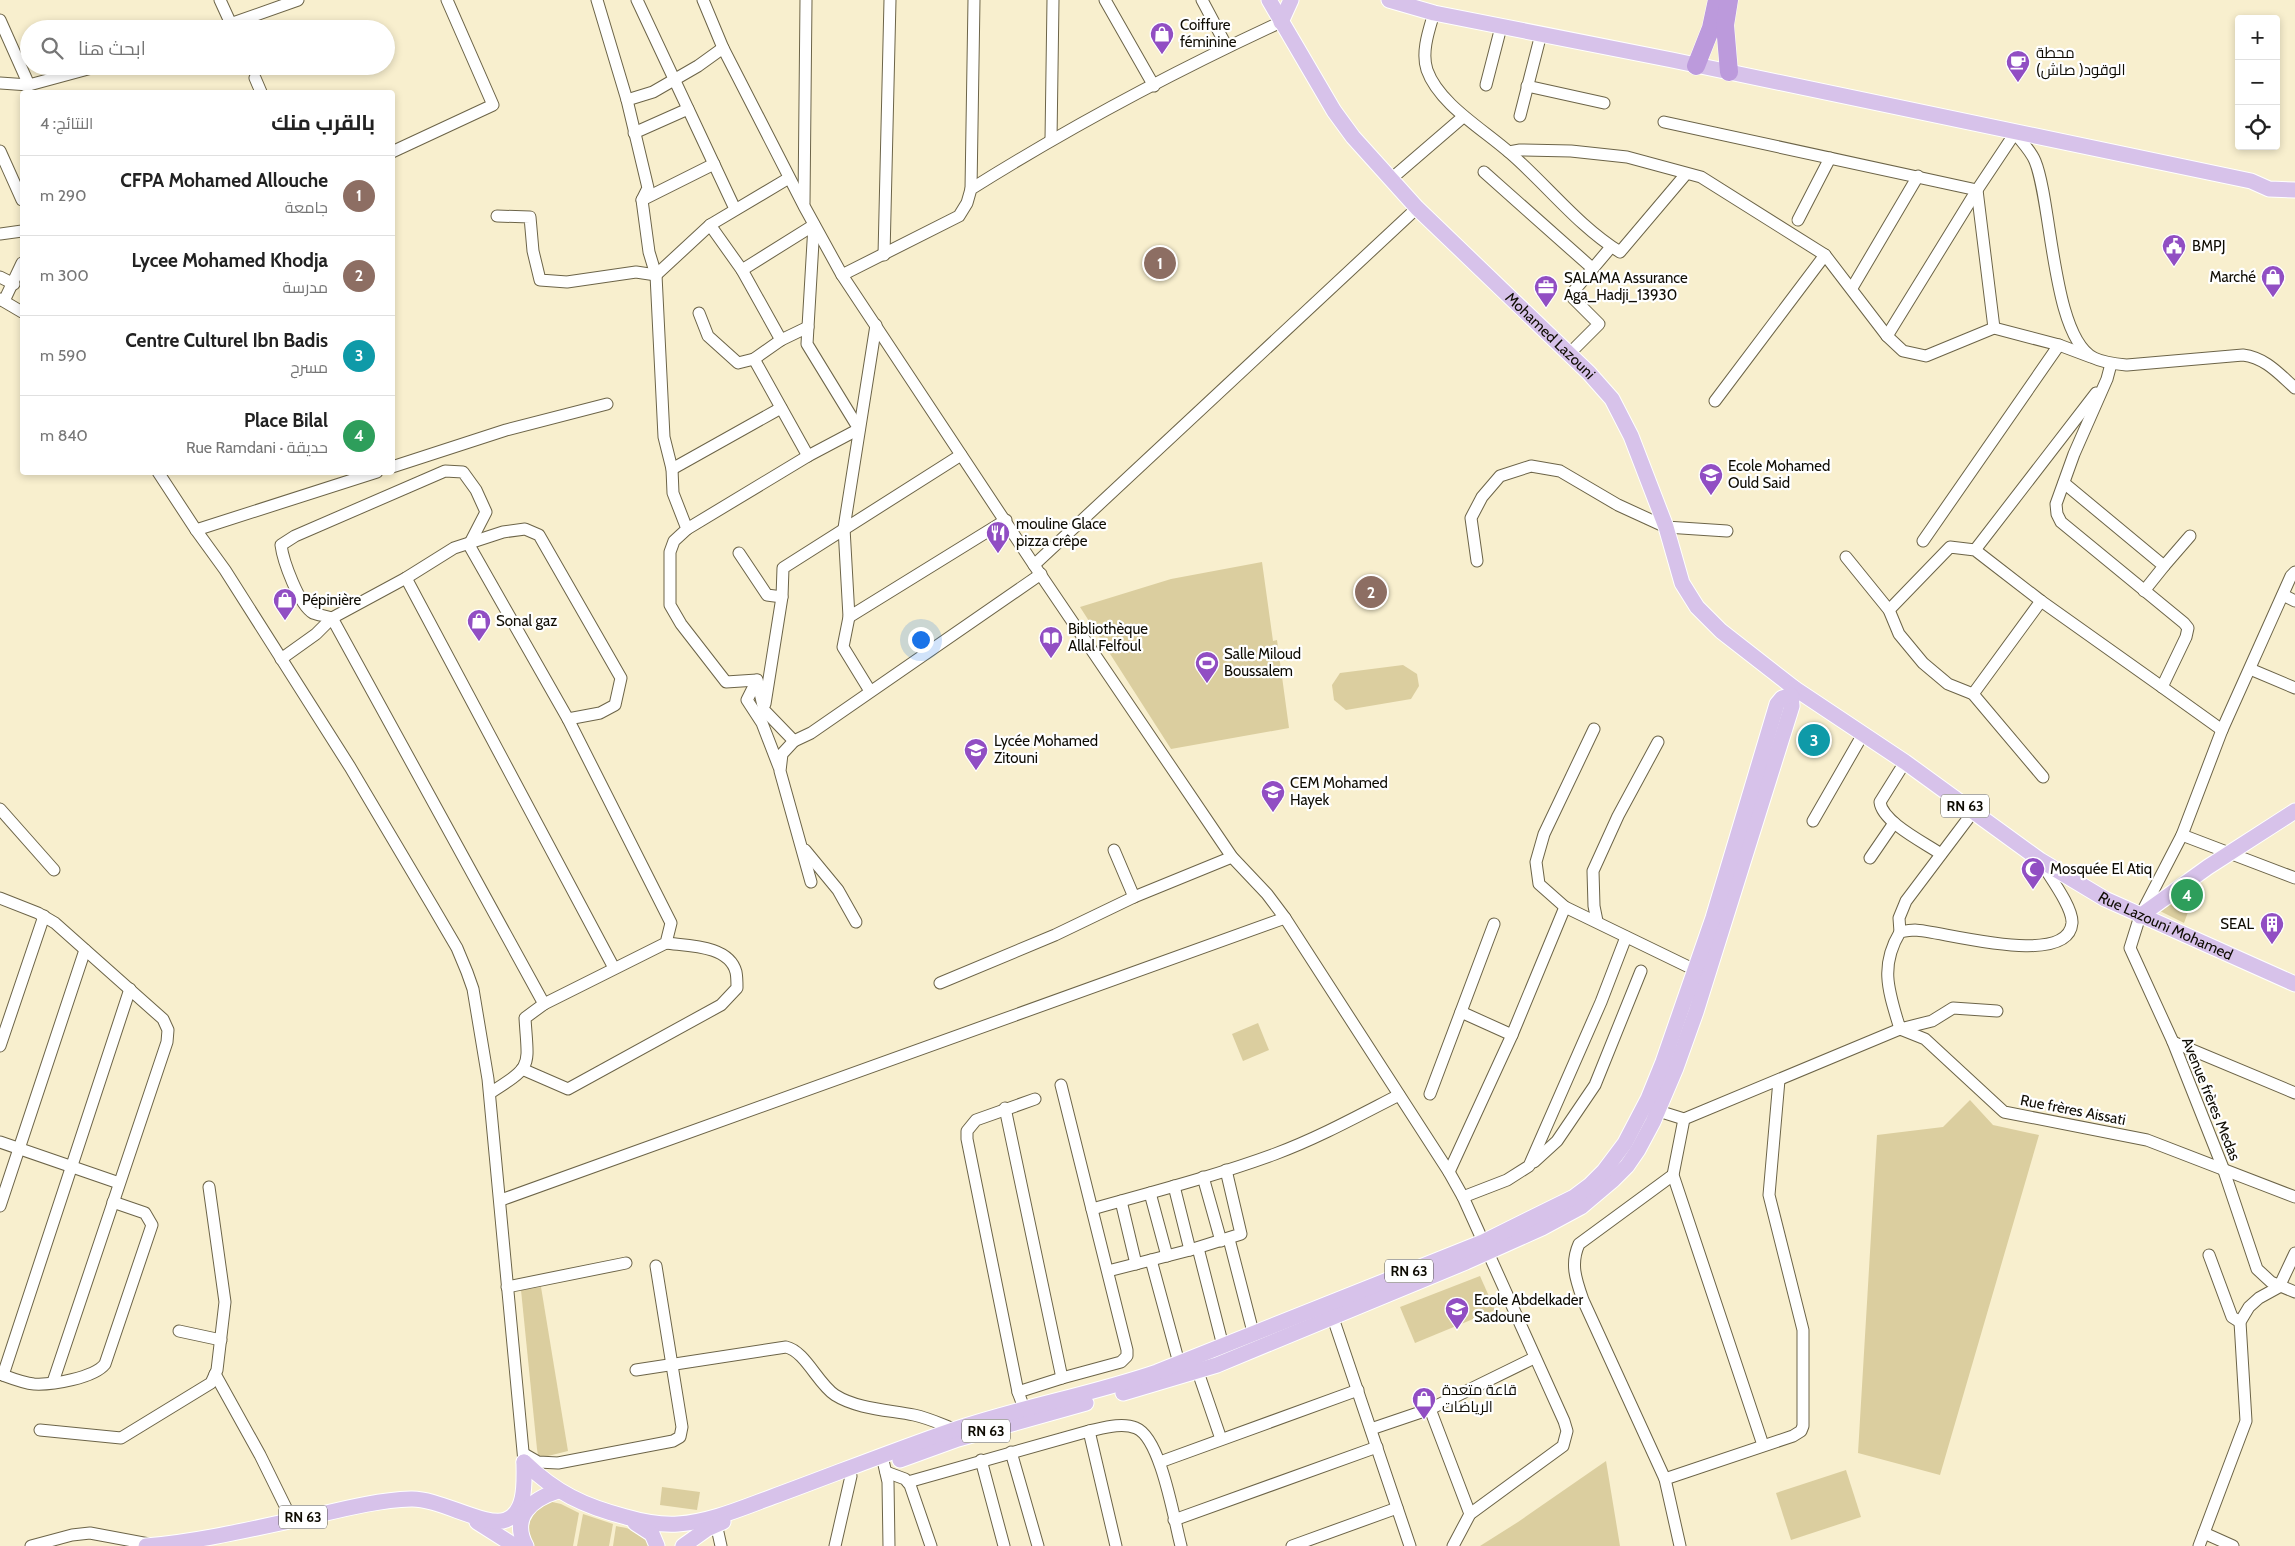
<!DOCTYPE html>
<html lang="ar">
<meta charset="utf-8">
<style>
:root{--surface:#fff;--page:#f2f2f2;--text:#222;--muted:#767676;--line:#e0e0e0;--accent:#0f766e}
body{margin:0;font-family:Cabin,Cairo,sans-serif;background:var(--page);color:var(--text);direction:rtl}
.controls{position:absolute;right:15px;top:15px;display:grid;overflow:hidden;border-radius:5px;box-shadow:0 2px 8px #0003}
.controls button{width:45px;height:45px;display:grid;place-items:center;padding:0;border:0;border-bottom:1px solid var(--line);background:var(--surface);color:var(--text);font:25px sans-serif}
.you{position:absolute;left:920px;top:639px;width:18px;height:18px;margin:-12px;border:4px solid #fff;border-radius:50%;background:#1a73e8;box-shadow:0 0 0 8px #1a73e833}
.badge{display:grid;place-items:center;width:32px;height:32px;border-radius:50%;background:var(--accent);color:#fff;font-size:16px;font-weight:700}
.pin{position:absolute;translate:-50% -50%;border:2px solid #fff;box-shadow:0 1px 5px #0006}
.list{margin:0;padding:0;list-style:none}
h2{display:flex;justify-content:space-between;align-items:center;height:65px;margin:0;padding:0 20px;font-size:21px}
h2 small{font-size:16px;font-weight:400;color:var(--muted)}
.list li{display:grid;grid-template-columns:32px 1fr auto;gap:15px;align-items:center;box-sizing:border-box;height:80px;padding:0 20px;border-top:1px solid var(--line)}
.list b{display:block;font-size:19px;white-space:nowrap}
.list p{margin:0;font-size:16px;white-space:nowrap;color:var(--muted)}
.list em{font-size:16px;font-style:normal;color:var(--muted)}
.icon{flex:none;width:28px;height:28px;fill:none;stroke:currentColor;stroke-width:2;stroke-linecap:round;stroke-linejoin:round}
.map{position:relative;flex:none;width:2295px;height:1546px;overflow:hidden;direction:ltr}
.search{position:absolute;background:var(--surface);box-shadow:0 2px 8px #0003;left:20px;top:20px;width:375px;height:55px;display:flex;align-items:center;gap:12px;box-sizing:border-box;padding:0 18px;border-radius:28px;color:var(--muted);font-size:19px}
.panel{position:absolute;background:var(--surface);box-shadow:0 2px 8px #0003;left:20px;top:90px;width:375px;height:385px;border-radius:5px;direction:rtl}
.map>svg:first-child{display:block}
.green{fill:#dbce9f}
.lines{fill:none;stroke-linecap:round;stroke-linejoin:round}
.minor-casing{stroke:#6c6448;stroke-width:13}
.major-casing{stroke:#fff;stroke-width:17}
.highway-casing{stroke:#fff;stroke-width:19}
.minor{stroke:#fff;stroke-width:11}
.major{stroke:#d7c2ea;stroke-width:15}
.highway{stroke:#bc9adc;stroke-width:18}
.labels{text-anchor:middle;stroke-width:4.5;stroke-linejoin:round;paint-order:stroke}
.shield{fill:#fff;stroke:#57554f;stroke-width:1}
.shield-label{font-size:14px;font-weight:bold;fill:#0f0c03}
.poi-label{font-size:15px;fill:#0f0c03;stroke:#fff;text-anchor:start}
.street-label{font-size:15px;fill:#0f0c03;stroke:#fff}
</style>
<div class="map">
<svg width="2295" height="1546" viewBox="0 0 2295 1546">
<rect width="100%" height="100%" fill="#f8efce"/>
<g class="green">
<path d="M1262 562 1273 641 1277 640 1289 728 1171 749 1080 607 1171 579Z"/>
<path d="M1403 665 1417 674 1419 686 1411 699 1346 710 1334 700 1332 685 1340 673Z"/>
<path d="M2200 879 2184 923 2160 911Z"/>
<path d="M1258 1023 1269 1050 1243 1061 1232 1034Z"/>
<path d="M1970 1100 1993 1125 2039 1135 1940 1475 1858 1453 1877 1135 1943 1127Z"/>
<path d="M1480 1276 1495 1310 1415 1343 1400 1307Z"/>
<path d="M541 1287 568 1451 544 1457 538 1455 537 1449 521 1290Z"/>
<path d="M1606 1461 1620 1546H1480L1518 1522Z"/>
<path d="M1846 1470 1861 1517 1791 1540 1776 1493Z"/>
<path d="M662 1487 700 1492 697 1510 660 1505Z"/>
<path d="M548 1501 561 1504 579 1513 573 1546H531L526 1517Z"/>
<path d="M583 1514 613 1524 609 1546H577Z"/>
<path d="M616 1526C635 1530 640 1529 651 1546H613Z"/>
</g>
<g class="lines">
<g class="minor-casing">
<g id="minor">
<path d="M220 0 231 24"/>
<path d="M597 0 627 100"/>
<path d="M637 0 735 209"/>
<path d="M703 0 723 48 804 206 842 275 1034 565 1232 857 1267 894 1285 918 1449 1172 1463 1197 1564 1421 1567 1431 1563 1446 1470 1514 1453 1546"/>
<path d="M1105 0 1154 86"/>
<path d="M1202 0 1227 47"/>
<path d="M1434 13C1429 30 1421 52 1427 70 1439 104 1483 129 1510 153 1547 185 1578 226 1620 252L1686 174"/>
<path d="M0 20 29 85"/>
<path d="M216 29 298 0"/>
<path d="M723 48 698 66 653 92 627 100 648 188 642 200 649 252 656 275 664 437 672 469 673 493 687 529 674 541 670 552V605L681 624 726 682 757 680 764 710 794 741 811 733 1041 574"/>
<path d="M255 78 261 92"/>
<path d="M0 83 29 85 99 66"/>
<path d="M1486 85 1501 27"/>
<path d="M1527 86 1604 103"/>
<path d="M1520 116 1541 34"/>
<path d="M1664 122 1977 190 1994 328"/>
<path d="M634 133 688 109"/>
<path d="M1051 140 1053 0"/>
<path d="M0 151 22 200"/>
<path d="M392 152 493 105 447 0"/>
<path d="M1509 152 1520 150 1571 151 1627 157 1701 177 1825 255 1887 336 1903 351 1926 356 1994 328 2059 345 2091 357"/>
<path d="M1484 172 1592 268"/>
<path d="M1391 179 1463 117"/>
<path d="M971 189 974 0"/>
<path d="M642 200 714 164"/>
<path d="M804 203 806 0"/>
<path d="M497 216 530 217 533 251 540 280 567 282 636 272 656 275 710 225 789 178"/>
<path d="M1798 220 1830 158"/>
<path d="M710 225 742 270 781 340"/>
<path d="M0 234 22 231"/>
<path d="M884 255 890 0"/>
<path d="M742 270 814 225"/>
<path d="M842 275 959 216 967 203 971 189C1070 127 1175 71 1281 22"/>
<path d="M0 277 14 284"/>
<path d="M1852 288 1918 176"/>
<path d="M0 299 22 312"/>
<path d="M4 301 22 263"/>
<path d="M699 313 708 336 738 363 754 359"/>
<path d="M1887 336 1977 190 2015 133C2021 141 2031 151 2035 161 2052 202 2052 337 2094 358 2104 363 2116 364 2127 365L2243 355C2266 358 2279 374 2295 388"/>
<path d="M1569 354 1599 324 1573 298V292L1611 247"/>
<path d="M2111 364 2107 379 2074 454 2056 504 2057 514 2061 522 2184 623 2188 628 2186 637 2162 687 2222 730"/>
<path d="M1715 401 1825 255"/>
<path d="M808 456 754 359 781 340 808 327"/>
<path d="M392 467 506 430 607 404"/>
<path d="M672 469 781 408"/>
<path d="M445 471 463 472 476 490 486 512 469 545 568 719 671 923 666 943 544 1004 332 618C326 616 319 615 313 613 299 605 283 561 281 545L295 536Z"/>
<path d="M158 472 196 530 225 570 350 767 433 907 457 948 467 972 473 989 488 1079 524 1462"/>
<path d="M2064 483 2164 566 2144 591"/>
<path d="M687 529 808 456 859 429 807 344 814 225"/>
<path d="M196 530 377 472"/>
<path d="M1923 541 2059 345"/>
<path d="M1975 550 2096 393"/>
<path d="M739 553 767 595 782 597"/>
<path d="M1846 557 1889 610 1899 634 1923 663 1948 684 1973 694 2043 777"/>
<path d="M1477 561 1471 518 1482 497 1500 476 1531 466 1560 471 1618 505 1666 527 1727 531"/>
<path d="M1034 565 1417 208"/>
<path d="M2164 566 2190 536"/>
<path d="M2295 572 2291 576 2222 730 2182 835 2140 916 2130 948 2173 1042 2223 1168 2257 1269 2271 1282 2295 1292"/>
<path d="M406 578 614 968"/>
<path d="M2283 595 2295 601"/>
<path d="M1889 610 1950 547 1975 550 2041 601 2162 687"/>
<path d="M849 617 1006 520"/>
<path d="M281 659 316 634 332 618 406 578 454 548 503 532 525 529 539 535 621 678 615 705 600 713 568 719"/>
<path d="M2250 669 2295 688"/>
<path d="M757 680 747 700 762 723 779 767"/>
<path d="M870 691 843 647 849 617 844 528 876 325"/>
<path d="M1973 694 2041 601"/>
<path d="M765 704 782 597 783 568 961 455"/>
<path d="M1594 729 1544 834 1536 862 1539 884 1565 907 1695 970"/>
<path d="M794 741 782 754 780 771 811 882"/>
<path d="M1905 762 1880 802C1882 822 1925 843 1941 854"/>
<path d="M0 809 54 870"/>
<path d="M1813 821 1863 734"/>
<path d="M2182 835 2295 878"/>
<path d="M805 850 838 890 856 922"/>
<path d="M1114 850 1134 897"/>
<path d="M1870 858 1894 823"/>
<path d="M0 898 38 913 55 923 163 1019 168 1030 167 1042 53 1382"/>
<path d="M1597 921 1594 906 1593 871 1618 816 1658 742"/>
<path d="M1900 932 1899 918 1906 901 1973 812"/>
<path d="M940 983 1055 935 1134 897 1232 857"/>
<path d="M1997 1011 1953 1008 1932 1021 1900 1029C1889 992 1879 967 1900 932 1905 931 1910 930 1915 930 1942 931 2068 969 2072 923 2073 907 2049 876 2041 862"/>
<path d="M1461 1012 1512 1035"/>
<path d="M2173 1042 2295 1093"/>
<path d="M0 1046 44 916"/>
<path d="M522 1069 568 1089 721 1005 737 988C737 983 737 977 736 972 729 945 688 946 666 943"/>
<path d="M490 1093C534 1065 528 1068 525 1018L544 1004"/>
<path d="M1430 1094 1494 924"/>
<path d="M1005 1108 1062 1378 1121 1362 1127 1356V1350L1061 1085"/>
<path d="M1652 1109 1684 1119 1900 1029 1925 1039 2004 1112 2147 1140 2295 1197"/>
<path d="M1684 1119 1673 1175 1763 1445"/>
<path d="M0 1142 119 1183"/>
<path d="M1534 1162 1557 1141 1595 1085 1641 971"/>
<path d="M1449 1172 1512 1035 1565 907"/>
<path d="M1673 1175 1579 1244C1570 1264 1576 1280 1583 1300L1665 1479 1680 1546"/>
<path d="M1203 1177 1221 1241"/>
<path d="M1174 1186 1190 1250"/>
<path d="M1150 1193 1167 1256"/>
<path d="M1463 1197 1507 1180 1529 1166 1601 1002 1626 937"/>
<path d="M501 1200 1285 918"/>
<path d="M1121 1201 1136 1264"/>
<path d="M0 1206 85 950"/>
<path d="M1092 1209C1153 1192 1215 1176 1275 1154 1318 1138 1358 1116 1399 1095"/>
<path d="M1229 1239 1253 1332"/>
<path d="M1198 1248 1223 1346"/>
<path d="M2209 1255 2232 1317 2240 1322"/>
<path d="M1151 1260 1179 1363"/>
<path d="M1108 1271 1190 1250 1241 1234 1226 1170"/>
<path d="M507 1287 626 1263"/>
<path d="M1333 1318 1410 1546"/>
<path d="M179 1331 221 1340"/>
<path d="M636 1370 786 1347C805 1351 818 1384 835 1395 857 1409 889 1410 914 1415 928 1418 941 1424 954 1429"/>
<path d="M1198 1372 1221 1439"/>
<path d="M0 1374C11 1378 23 1383 34 1384 52 1385 94 1378 105 1364L152 1225 145 1213 113 1202"/>
<path d="M215 1374 260 1455 292 1520"/>
<path d="M3 1375 130 989"/>
<path d="M1018 1392 1062 1378"/>
<path d="M1430 1409 1470 1514"/>
<path d="M1027 1416 1018 1392 967 1139V1131L976 1120 1035 1099"/>
<path d="M1371 1429 1430 1409 1534 1358"/>
<path d="M40 1430 121 1438 211 1383 217 1370 225 1302 209 1187"/>
<path d="M1089 1431 1116 1546"/>
<path d="M1011 1452 1038 1546"/>
<path d="M524 1454 538 1462 558 1463 673 1441 680 1437 682 1427 656 1266"/>
<path d="M882 1456 888 1482 889 1546"/>
<path d="M981 1460 1004 1546"/>
<path d="M1160 1462 1358 1390"/>
<path d="M886 1472 905 1479 910 1485 931 1546"/>
<path d="M1665 1479 1793 1436 1801 1431 1803 1426V1330L1769 1195 1779 1080"/>
<path d="M908 1482 1089 1431C1103 1428 1122 1422 1136 1428 1161 1438 1174 1520 1181 1546"/>
<path d="M715 1519 721 1546"/>
<path d="M1174 1520 1377 1447"/>
<path d="M2204 1533 2233 1546"/>
<path d="M31 1546 72 1535 90 1533 154 1545"/>
<path d="M835 1546 851 1476"/>
<path d="M1292 1546 1397 1508"/>
<path d="M2199 1546 2246 1421 2240 1322 2249 1307 2259 1298 2279 1287 2295 1253"/>
</g>
</g>
<g class="major-casing">
<g id="major">
<path id="s1" d="M1269 0 1334 111 1353 137 1417 208 1589 373 1612 399 1631 436 1666 527 1682 583 1697 607 1721 631 1794 688 1905 762 2040 860 2105 899 2295 984"/>
<path d="M1389 0 1434 13 1672 60 2251 181 2269 189 2295 190"/>
<path d="M1281 22 1291 0"/>
<path d="M2140 916 2208 867 2295 811"/>
<path d="M1123 1393 1217 1365 1466 1262 1542 1228 1581 1207 1613 1180 1627 1166 1638 1150 1653 1122 1676 1068 1696 1012 1792 706 1791 695 1794 688"/>
<path d="M900 1460 958 1439 1086 1403"/>
<path d="M524 1462C556 1493 584 1506 626 1517 643 1522 660 1525 678 1524 710 1522 742 1508 772 1497 832 1475 892 1451 953 1430 1020 1407 1090 1395 1157 1372L1483 1242 1574 1197 1590 1185 1604 1171 1625 1143 1648 1099 1663 1062 1713 918 1777 704 1782 698 1791 695"/>
<path d="M477 1522 515 1546"/>
<path d="M635 1523 652 1534 657 1546"/>
<path d="M146 1546C205 1541 264 1526 322 1514 351 1507 381 1500 411 1499 439 1498 486 1528 506 1520 527 1512 524 1480 524 1462"/>
<path d="M526 1546C510 1517 532 1499 558 1491"/>
<path d="M683 1546 707 1529 723 1522"/>
</g>
</g>
<g class="highway-casing">
<g id="highway">
<path d="M1696 66 1711 28 1717 0"/>
<path d="M1729 72 1725 25 1729 0"/>
</g>
</g>
<use href="#minor" class="minor"/>
<use href="#major" class="major"/>
<use href="#highway" class="highway"/>
</g>
<defs>
<g id="shop-pin" transform="scale(1.25)"><path d="M0 17L-7.5 6A9.5 9.5 0 1 1 7.5 6Z" fill="#914ec3" stroke="#fff"/><path d="M-5-2.5h2.3a2.7 3.5 0 0 1 5.4 0H5L5.5 6h-11ZM-1.5-2.5h3a1.5 2.3 0 0 0-3 0Z" fill="#fff"/></g>
<g id="cafe-pin" transform="scale(1.25)"><path d="M0 17L-7.5 6A9.5 9.5 0 1 1 7.5 6Z" fill="#914ec3" stroke="#fff"/><path d="M-5.5-4.5H6V0H3Q3 3.5 0 3.5H-2.5Q-5.5 3.5-5.5 0ZM3-3.2v2h1.7v-2ZM-6 4.5H4V6H-6Z" fill="#fff"/></g>
<g id="civic-pin" transform="scale(1.25)"><path d="M0 17L-7.5 6A9.5 9.5 0 1 1 7.5 6Z" fill="#914ec3" stroke="#fff"/><path d="M-.6-6.5H3V-4.5H.6V-3L4-1V1h2V6H-6V1h2V-1L-.6-3ZM-1.2 2.5V6h2.4V2.5Z" fill="#fff"/></g>
<g id="office-pin" transform="scale(1.25)"><path d="M0 17L-7.5 6A9.5 9.5 0 1 1 7.5 6Z" fill="#914ec3" stroke="#fff"/><path d="M-6-3h4V-5.5h4V-3h4V5H-6ZM-1-4.5V-3h2v-1.5ZM-6 0V1H6V0Z" fill="#fff"/></g>
<g id="school-pin" transform="scale(1.25)"><path d="M0 17L-7.5 6A9.5 9.5 0 1 1 7.5 6Z" fill="#914ec3" stroke="#fff"/><path d="M0-5L7-2L0 1L-7-2ZM-4 1L0 2.5L4 1V4Q0 6-4 4Z" fill="#fff"/></g>
<g id="restaurant-pin" transform="scale(1.25)"><path d="M0 17L-7.5 6A9.5 9.5 0 1 1 7.5 6Z" fill="#914ec3" stroke="#fff"/><path d="M-5-6h1v4h1v-4h1v4h1v-4h1v5L-1.5 .5V6h-2V.5L-5-1ZM5-6V6H3V1.5H1.5Q1.5-4 5-6Z" fill="#fff"/></g>
<g id="library-pin" transform="scale(1.25)"><path d="M0 17L-7.5 6A9.5 9.5 0 1 1 7.5 6Z" fill="#914ec3" stroke="#fff"/><path d="M-6-4Q-3-5.5-.7-3.5V5Q-3 3-6 4ZM6-4Q3-5.5 .7-3.5V5Q3 3 6 4Z" fill="#fff"/></g>
<g id="stadium-pin" transform="scale(1.25)"><path d="M0 17L-7.5 6A9.5 9.5 0 1 1 7.5 6Z" fill="#914ec3" stroke="#fff"/><path d="M0-5a6.5 5 0 1 0 0 10a6.5 5 0 1 0 0-10ZM-3.5-1.8h7v3.6h-7Z" fill="#fff"/></g>
<g id="mosque-pin" transform="scale(1.25)"><path d="M0 17L-7.5 6A9.5 9.5 0 1 1 7.5 6Z" fill="#914ec3" stroke="#fff"/><path d="M3.5-4.9A6 6 0 1 0 3.5 4.9A5 5 0 1 1 3.5-4.9Z" fill="#fff"/></g>
<g id="building-pin" transform="scale(1.25)"><path d="M0 17L-7.5 6A9.5 9.5 0 1 1 7.5 6Z" fill="#914ec3" stroke="#fff"/><path d="M-4-6H4V6H1V3H-1V6H-4ZM-2.5-4.3h1.7v1.8h-1.7ZM.8-4.3h1.7v1.8H.8ZM-2.5-1h1.7V.8h-1.7ZM.8-1h1.7V.8H.8Z" fill="#fff"/></g>
</defs>
<g fill-rule="evenodd">
<use href="#shop-pin" x="1162" y="34"/>
<use href="#cafe-pin" x="2018" y="62"/>
<use href="#civic-pin" x="2174" y="246"/>
<use href="#shop-pin" x="2273" y="277"/>
<use href="#office-pin" x="1546" y="287"/>
<use href="#school-pin" x="1711" y="475"/>
<use href="#restaurant-pin" x="998" y="533"/>
<use href="#shop-pin" x="285" y="600"/>
<use href="#shop-pin" x="479" y="621"/>
<use href="#library-pin" x="1051" y="638"/>
<use href="#stadium-pin" x="1207" y="663"/>
<use href="#school-pin" x="976" y="750"/>
<use href="#school-pin" x="1273" y="792"/>
<use href="#mosque-pin" x="2033" y="869"/>
<use href="#building-pin" x="2272" y="924"/>
<use href="#school-pin" x="1457" y="1309"/>
<use href="#shop-pin" x="1424" y="1399"/>
</g>
<g class="labels">
<g class="shield">
<rect x="1941" y="794.5" width="48" height="23" rx="4"/>
<rect x="1385" y="1259.5" width="48" height="23" rx="4"/>
<rect x="962" y="1419.5" width="48" height="23" rx="4"/>
<rect x="279" y="1505.5" width="48" height="23" rx="4"/>
</g>
<g class="shield-label">
<text x="1965" y="811">RN 63</text>
<text x="1409" y="1276">RN 63</text>
<text x="986" y="1436">RN 63</text>
<text x="303" y="1522">RN 63</text>
</g>
<g class="poi-label">
<text x="1180" y="30">Coiffure<tspan x="1180" dy="17">féminine</tspan></text>
<text x="2036" y="58">محطة<tspan x="2036" dy="17">الوقود( صاش)</tspan></text>
<text x="2192" y="251">BMPJ</text>
<text x="2256" y="282" text-anchor="end">Marché</text>
<text x="1564" y="283">SALAMA Assurance<tspan x="1564" dy="17">Aga_Hadji_13930</tspan></text>
<text x="1728" y="471">Ecole Mohamed<tspan x="1728" dy="17">Ould Said</tspan></text>
<text x="1016" y="529">mouline Glace<tspan x="1016" dy="17">pizza crêpe</tspan></text>
<text x="302" y="605">Pépinière</text>
<text x="496" y="626">Sonal gaz</text>
<text x="1068" y="634">Bibliothèque<tspan x="1068" dy="17">Allal Felfoul</tspan></text>
<text x="1224" y="659">Salle Miloud<tspan x="1224" dy="17">Boussalem</tspan></text>
<text x="994" y="746">Lycée Mohamed<tspan x="994" dy="17">Zitouni</tspan></text>
<text x="1290" y="788">CEM Mohamed<tspan x="1290" dy="17">Hayek</tspan></text>
<text x="2050" y="874">Mosquée El Atiq</text>
<text x="2254" y="929" text-anchor="end">SEAL</text>
<text x="1474" y="1305">Ecole Abdelkader<tspan x="1474" dy="17">Sadoune</tspan></text>
<text x="1442" y="1395">قاعة متعدة<tspan x="1442" dy="17">الرياضات</tspan></text>
</g>
<g class="street-label">
<text dy="5" stroke="none"><textPath href="#s1" startOffset="441">Mohamed Lazouni</textPath></text>
<text dy="5" stroke="none"><textPath href="#s1" startOffset="1324">Rue Lazouni Mohamed</textPath></text>
<text transform="translate(2211 1099) rotate(68)" y="5">Avenue frères Medas</text>
<text transform="translate(2073 1110) rotate(11)" y="5">Rue frères Aissati</text>
</g>
</g>
</svg>
<div class="controls">
<button>+</button>
<button>−</button>
<button><svg class="icon" aria-label="locate" viewBox="0 0 24 24"><circle cx="12" cy="12" r="6"/><path d="M12 2v4M12 18v4M2 12h4M18 12h4"/></svg></button>
</div>
<div class="you"></div>
<div class="pin badge" style="left:1160px;top:263px;background:#8d6e63">1</div>
<div class="pin badge" style="left:1371px;top:592px;background:#8d6e63">2</div>
<div class="pin badge" style="left:1814px;top:740px;background:#0f9aa8">3</div>
<div class="pin badge" style="left:2187px;top:895px;background:#2e9e5b">4</div>
<div class="search"><svg class="icon" aria-label="search" viewBox="0 0 24 24"><circle cx="10" cy="10" r="6"/><path d="M15 15l6 6"/></svg>ابحث هنا</div>
<section class="panel">
<h2>بالقرب منك<small>النتائج: 4</small></h2>
<ul class="list">
<li><span class="badge" style="background:#8d6e63">1</span><div><b>CFPA Mohamed Allouche</b><p>جامعة</p></div><em>290 m</em></li>
<li><span class="badge" style="background:#8d6e63">2</span><div><b>Lycee Mohamed Khodja</b><p>مدرسة</p></div><em>300 m</em></li>
<li><span class="badge" style="background:#0f9aa8">3</span><div><b>Centre Culturel Ibn Badis</b><p>مسرح</p></div><em>590 m</em></li>
<li><span class="badge" style="background:#2e9e5b">4</span><div><b>Place Bilal</b><p>حديقة · Rue Ramdani</p></div><em>840 m</em></li>
</ul>
</section>
</div>
